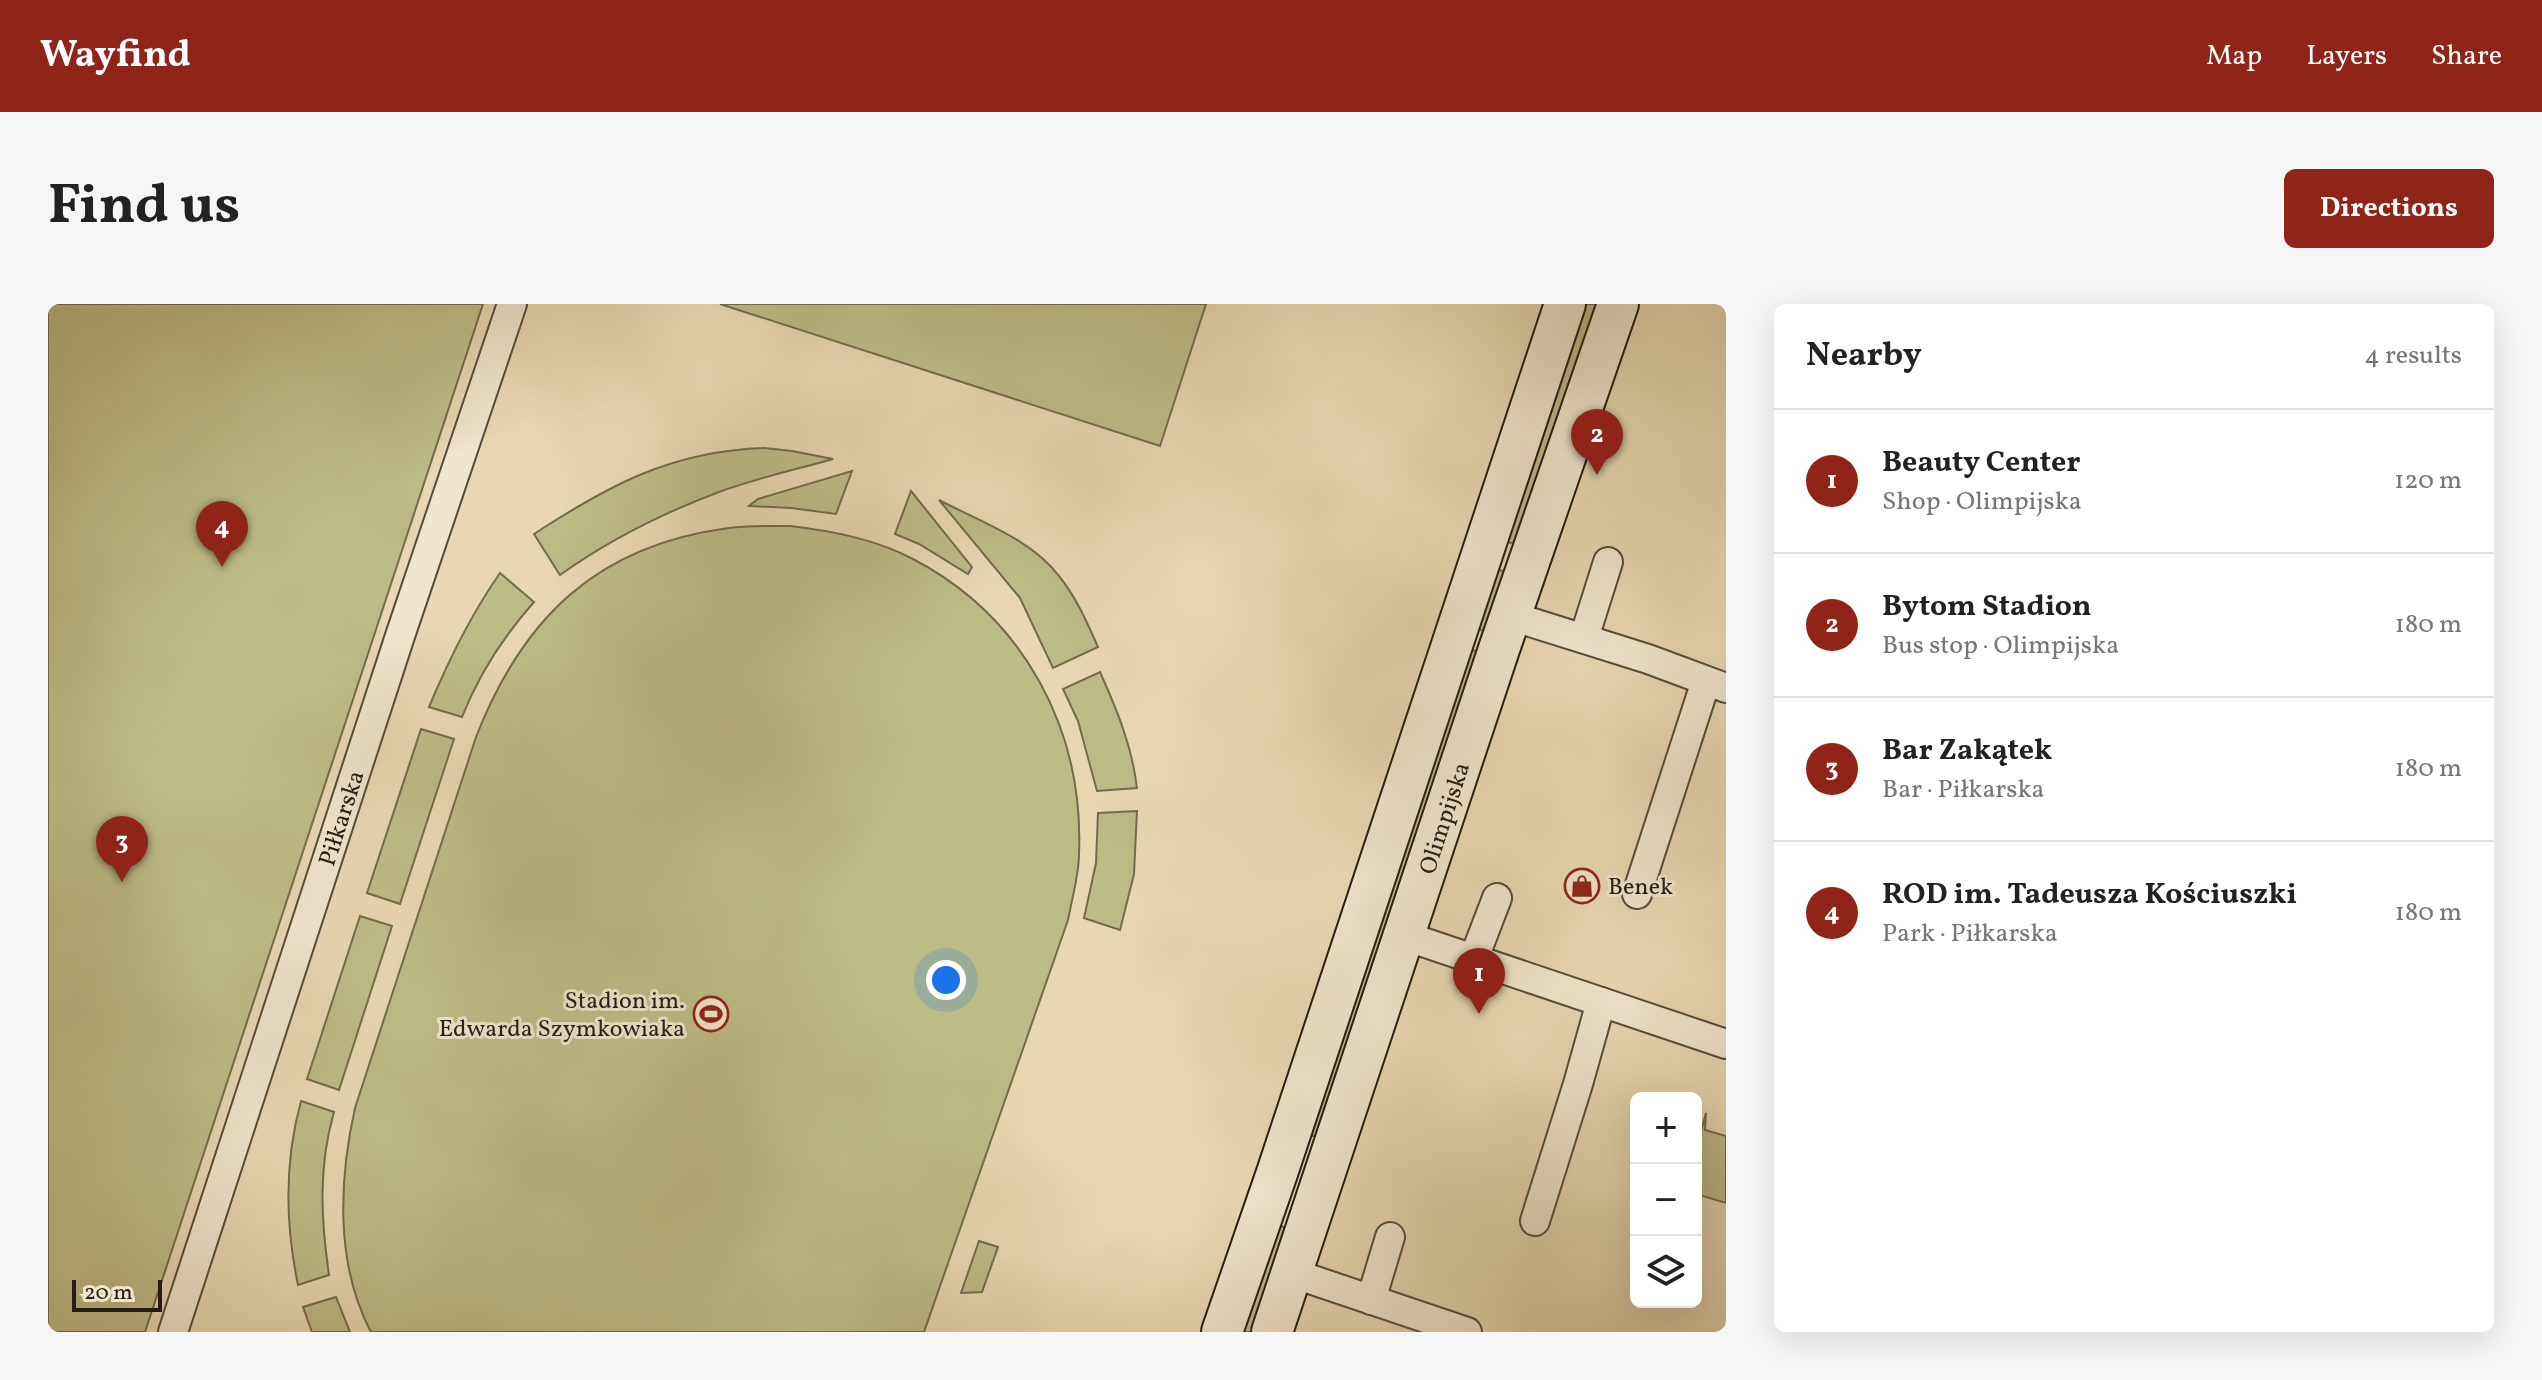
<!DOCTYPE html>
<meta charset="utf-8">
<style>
:root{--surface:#fff;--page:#f6f6f6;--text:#222;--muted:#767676;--line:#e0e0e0;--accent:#8f2418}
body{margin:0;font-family:Vollkorn,serif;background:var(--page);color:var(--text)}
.controls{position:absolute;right:24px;bottom:24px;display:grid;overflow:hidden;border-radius:12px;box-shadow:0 8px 32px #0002}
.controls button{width:72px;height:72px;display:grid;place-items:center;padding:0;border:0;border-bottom:2px solid var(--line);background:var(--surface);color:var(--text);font:40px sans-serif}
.scale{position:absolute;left:24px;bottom:20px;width:90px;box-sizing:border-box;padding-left:8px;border:4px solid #241d14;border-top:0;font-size:22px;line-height:28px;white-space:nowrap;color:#241d14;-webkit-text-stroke:6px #efe6cc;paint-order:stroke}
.you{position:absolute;left:898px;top:676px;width:28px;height:28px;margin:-20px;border:6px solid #fff;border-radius:50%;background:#1a73e8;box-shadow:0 0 0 12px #1a73e833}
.badge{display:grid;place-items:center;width:52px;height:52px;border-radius:50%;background:var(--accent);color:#fff;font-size:26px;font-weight:700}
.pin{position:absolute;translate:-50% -66px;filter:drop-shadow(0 2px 4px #0008)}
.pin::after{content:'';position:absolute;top:42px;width:28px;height:24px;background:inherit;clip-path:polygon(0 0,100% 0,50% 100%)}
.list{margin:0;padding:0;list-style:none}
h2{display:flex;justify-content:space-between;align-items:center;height:104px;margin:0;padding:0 32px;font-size:34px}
h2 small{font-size:26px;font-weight:400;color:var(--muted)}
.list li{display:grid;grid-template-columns:52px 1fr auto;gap:24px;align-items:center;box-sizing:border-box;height:144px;padding:0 32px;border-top:2px solid var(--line)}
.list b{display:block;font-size:30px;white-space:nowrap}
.list p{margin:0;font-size:26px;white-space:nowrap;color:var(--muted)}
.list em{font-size:26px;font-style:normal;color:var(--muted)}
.icon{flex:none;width:44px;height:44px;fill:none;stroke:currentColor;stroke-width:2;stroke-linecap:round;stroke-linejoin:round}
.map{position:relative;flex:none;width:1678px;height:1028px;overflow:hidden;border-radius:12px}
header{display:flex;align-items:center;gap:48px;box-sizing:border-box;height:112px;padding:0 40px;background:var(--accent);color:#fff}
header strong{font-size:38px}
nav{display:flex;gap:44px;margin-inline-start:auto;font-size:28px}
.intro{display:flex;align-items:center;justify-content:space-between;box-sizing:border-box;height:192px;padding:0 48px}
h1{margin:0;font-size:56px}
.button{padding:20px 36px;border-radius:12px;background:var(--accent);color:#fff;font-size:28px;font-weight:700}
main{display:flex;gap:48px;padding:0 48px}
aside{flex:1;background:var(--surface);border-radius:12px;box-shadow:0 8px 32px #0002}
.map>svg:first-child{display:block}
.green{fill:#bcbc87;stroke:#706c4e;stroke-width:2}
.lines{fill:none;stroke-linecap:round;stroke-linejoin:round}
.street-casing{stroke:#554c3b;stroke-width:32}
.secondary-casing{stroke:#241d14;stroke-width:44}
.street{stroke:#efe6cc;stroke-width:28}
.secondary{stroke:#efe6cc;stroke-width:40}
.labels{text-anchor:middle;stroke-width:6;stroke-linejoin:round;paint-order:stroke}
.street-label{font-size:24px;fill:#241d14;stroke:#efe6cc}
.poi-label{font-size:24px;fill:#241d14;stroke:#efe6cc;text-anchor:start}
</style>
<header>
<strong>Wayfind</strong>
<nav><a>Map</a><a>Layers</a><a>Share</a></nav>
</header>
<div class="intro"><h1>Find us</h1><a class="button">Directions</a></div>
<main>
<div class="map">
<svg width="1678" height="1028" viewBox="0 0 1678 1028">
<rect width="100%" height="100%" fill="#e7d8b1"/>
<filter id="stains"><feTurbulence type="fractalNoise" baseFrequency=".0025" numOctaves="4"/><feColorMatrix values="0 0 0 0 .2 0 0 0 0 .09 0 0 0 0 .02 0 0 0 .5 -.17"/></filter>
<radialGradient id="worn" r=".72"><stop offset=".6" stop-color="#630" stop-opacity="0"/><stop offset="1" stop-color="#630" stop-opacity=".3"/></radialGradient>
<g class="green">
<path d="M0 0H435L97 1028H0Z"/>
<path d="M672 0H1158L1112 142Z"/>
<path d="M1532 0H1554L1471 238 1462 239 1459 235Z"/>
<path d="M716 144 744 147 785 155C747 166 708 174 671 188 615 209 561 236 512 271L486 230C561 181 624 147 716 144Z"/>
<path d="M804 167 788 210 743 204 701 202 710 195Z"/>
<path d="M863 187 924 263 920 270 871 240 847 230Z"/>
<path d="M891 196C931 217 983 235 1011 272 1028 293 1039 318 1050 343L1005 364 972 294Z"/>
<path d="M742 222C784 227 827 235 865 255 976 313 1036 426 1031 550 1031 571 1024 594 1020 616L876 1028H323C287 960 291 876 307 804L428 433C475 313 550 241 681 224 701 221 722 222 742 222Z"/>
<path d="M1451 266 1458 268 1443 330 1425 323 1445 267Z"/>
<path d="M452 269 486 298C455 333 431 370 414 413L381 403C401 355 422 312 452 269Z"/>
<path d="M1418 343 1439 352 1271 832H1261Z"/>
<path d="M1052 368C1069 406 1084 442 1089 484L1049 487 1030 417 1015 385Z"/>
<path d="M373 425 406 435 352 600 319 589Z"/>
<path d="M1089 507 1086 570 1072 626 1036 614 1048 559 1050 509Z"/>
<path d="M312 612 344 622 291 786 259 775Z"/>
<path d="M253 797 286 808C270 863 273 916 281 971L250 981C237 919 236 859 253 797Z"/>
<path d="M1658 809 1657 826 1678 832V899L1648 890V845Z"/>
<path d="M1233 922 1241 926 1211 1028H1190L1224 924Z"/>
<path d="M931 937 950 943 934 988 913 989Z"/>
<path d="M288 993 302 1028H264L255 1003Z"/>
</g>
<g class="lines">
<g class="street-casing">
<g id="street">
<path d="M1463 312 1600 355 1678 384"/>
<path d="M1536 334 1560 258"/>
<path d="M1589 590 1658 377"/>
<path d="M1357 632 1678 740"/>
<path d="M1426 654 1449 594"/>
<path d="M1487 917 1530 780 1553 698"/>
<path d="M1244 969 1419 1028"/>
<path d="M1323 996 1342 933"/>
<path d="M125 1028 352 332 464 0"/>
</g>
</g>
<g class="secondary-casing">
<g id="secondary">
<path d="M1174 1028 1229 869 1517 0"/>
<path d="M1224 1028 1451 345 1570 0"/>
</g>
</g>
<use href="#street" class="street"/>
<use href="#secondary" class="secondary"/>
</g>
<defs>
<g id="shop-ring" transform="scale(1.8)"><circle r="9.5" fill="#efe6cc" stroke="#8f2418" stroke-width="1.5"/><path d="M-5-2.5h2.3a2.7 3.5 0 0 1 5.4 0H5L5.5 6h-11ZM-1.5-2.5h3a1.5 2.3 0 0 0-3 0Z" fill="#8f2418"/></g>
<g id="stadium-ring" transform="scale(1.8)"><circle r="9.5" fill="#efe6cc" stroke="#8f2418" stroke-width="1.5"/><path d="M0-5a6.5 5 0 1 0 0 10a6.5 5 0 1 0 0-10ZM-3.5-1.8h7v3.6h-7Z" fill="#8f2418"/></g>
</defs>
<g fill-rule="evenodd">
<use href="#shop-ring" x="1534" y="582"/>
<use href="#stadium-ring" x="663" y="710"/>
</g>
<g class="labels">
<g class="street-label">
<text transform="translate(293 514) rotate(-72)" y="8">Piłkarska</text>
<text transform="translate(1396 514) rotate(-72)" y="8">Olimpijska</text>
</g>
<g class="poi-label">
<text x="1560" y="590">Benek</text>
<text x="637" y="704" text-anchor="end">Stadion im.<tspan x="637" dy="28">Edwarda Szymkowiaka</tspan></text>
</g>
</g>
<rect width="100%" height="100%" filter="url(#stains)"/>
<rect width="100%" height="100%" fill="url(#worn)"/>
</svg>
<div class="controls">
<button>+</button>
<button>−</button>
<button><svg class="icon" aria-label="layers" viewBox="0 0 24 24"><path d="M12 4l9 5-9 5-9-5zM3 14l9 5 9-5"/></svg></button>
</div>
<div class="scale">20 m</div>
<div class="you"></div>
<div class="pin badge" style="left:1431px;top:710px">1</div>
<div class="pin badge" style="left:1549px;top:171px">2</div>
<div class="pin badge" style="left:74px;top:578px">3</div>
<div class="pin badge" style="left:174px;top:263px">4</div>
</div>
<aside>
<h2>Nearby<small>4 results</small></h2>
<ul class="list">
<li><span class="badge">1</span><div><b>Beauty Center</b><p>Shop · Olimpijska</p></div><em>120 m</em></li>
<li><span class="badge">2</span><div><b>Bytom Stadion</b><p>Bus stop · Olimpijska</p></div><em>180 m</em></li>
<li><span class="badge">3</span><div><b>Bar Zakątek</b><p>Bar · Piłkarska</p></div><em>180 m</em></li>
<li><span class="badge">4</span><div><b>ROD im. Tadeusza Kościuszki</b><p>Park · Piłkarska</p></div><em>180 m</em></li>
</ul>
</aside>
</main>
